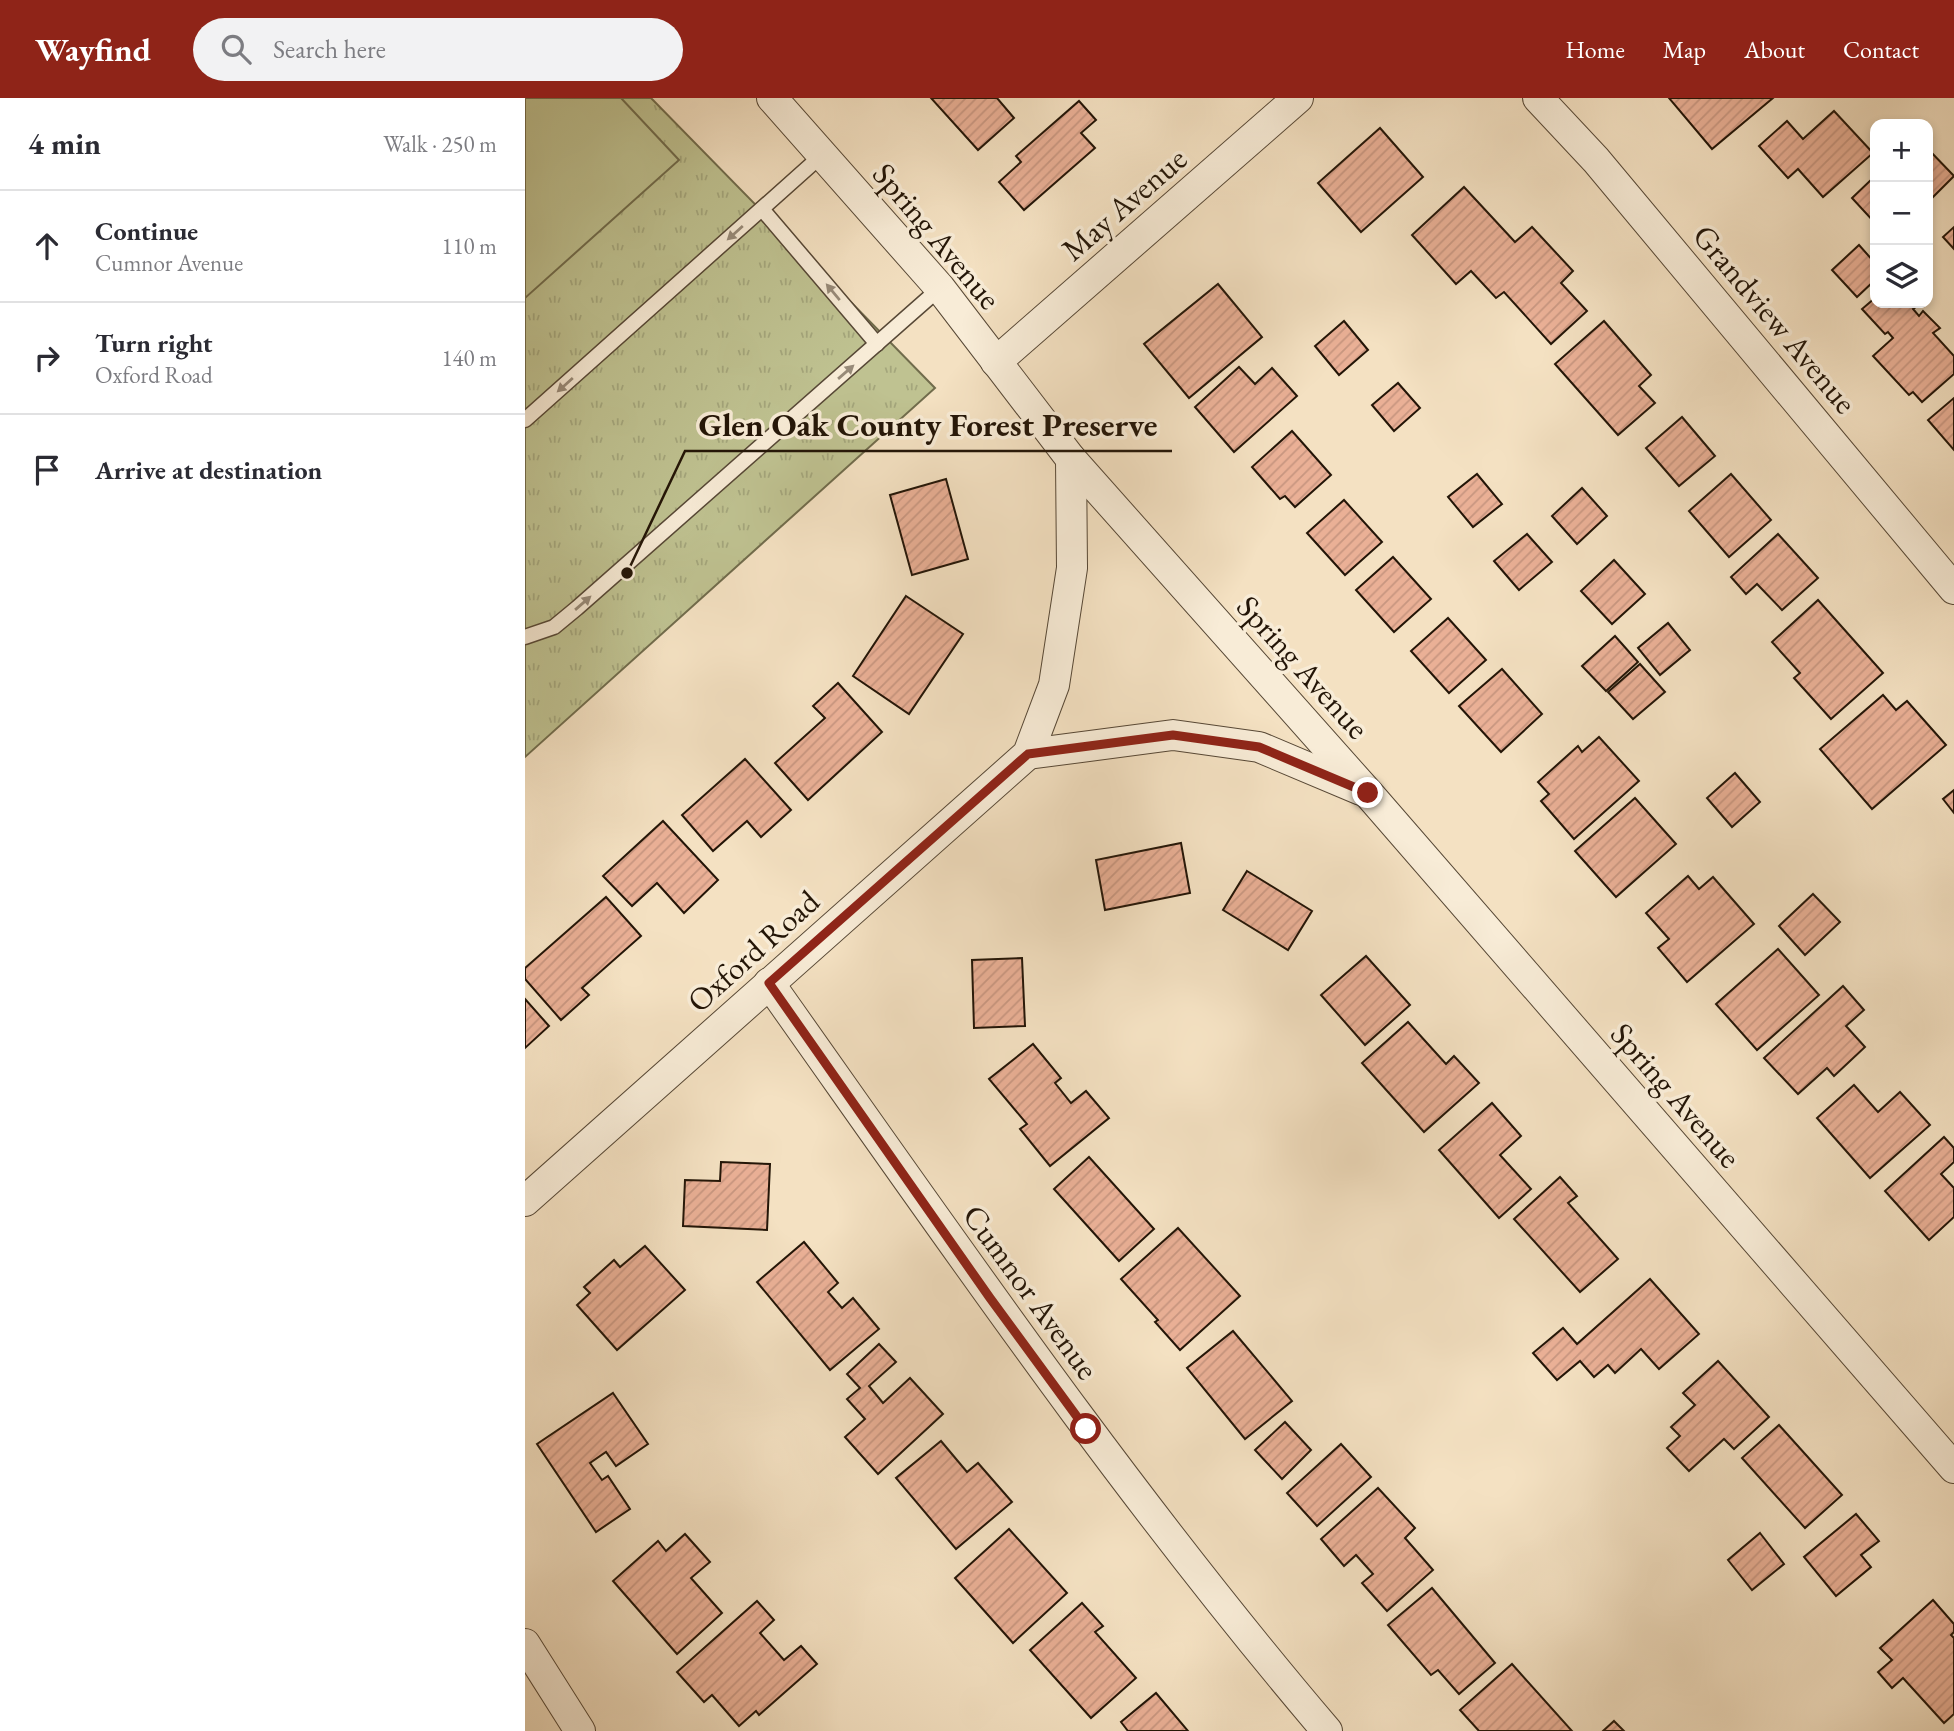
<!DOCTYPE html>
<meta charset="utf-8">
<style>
:root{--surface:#fff;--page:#f2f2f3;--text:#2b2b33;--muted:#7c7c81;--line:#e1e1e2;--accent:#8f2418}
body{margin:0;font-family:"EB Garamond",serif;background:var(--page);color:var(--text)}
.controls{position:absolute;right:21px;top:21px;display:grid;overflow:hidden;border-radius:14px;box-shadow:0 4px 10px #0003}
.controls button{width:63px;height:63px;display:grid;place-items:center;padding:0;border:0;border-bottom:2px solid var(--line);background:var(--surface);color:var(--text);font:35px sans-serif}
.stop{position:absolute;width:21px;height:21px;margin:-16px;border:5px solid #8f2418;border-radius:50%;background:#fff}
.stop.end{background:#8f2418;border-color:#fff;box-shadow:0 2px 7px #0008}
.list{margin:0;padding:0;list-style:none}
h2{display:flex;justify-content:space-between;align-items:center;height:91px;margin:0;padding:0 28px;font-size:30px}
h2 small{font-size:23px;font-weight:400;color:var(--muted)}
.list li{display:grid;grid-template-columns:46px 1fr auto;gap:21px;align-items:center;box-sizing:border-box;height:112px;padding:0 28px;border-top:2px solid var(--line)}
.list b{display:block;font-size:26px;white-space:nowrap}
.list p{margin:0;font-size:23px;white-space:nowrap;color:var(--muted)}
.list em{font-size:23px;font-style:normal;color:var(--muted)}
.icon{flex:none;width:38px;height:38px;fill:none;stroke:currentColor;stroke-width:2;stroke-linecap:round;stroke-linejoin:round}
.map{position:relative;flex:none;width:1429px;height:1633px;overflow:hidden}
header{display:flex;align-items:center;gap:42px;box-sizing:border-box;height:98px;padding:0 35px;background:var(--accent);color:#fff}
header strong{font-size:33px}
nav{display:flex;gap:38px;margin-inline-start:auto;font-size:24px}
.search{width:490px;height:63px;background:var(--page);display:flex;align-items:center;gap:18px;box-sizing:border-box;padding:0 24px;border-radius:38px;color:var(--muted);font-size:26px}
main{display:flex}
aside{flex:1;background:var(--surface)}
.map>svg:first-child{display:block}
.park{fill:url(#park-tufts);stroke:#716c4c;stroke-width:2}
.pitch{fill:#bfc291;stroke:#716c4c;stroke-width:2}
.building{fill:url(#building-hatch);stroke:#231507;stroke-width:2}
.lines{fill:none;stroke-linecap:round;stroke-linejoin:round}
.lane-casing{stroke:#574836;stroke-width:17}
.street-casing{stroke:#574836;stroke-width:32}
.lane{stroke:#f8ecd7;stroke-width:14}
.street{stroke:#f8ecd7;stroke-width:30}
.oneway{fill:#988b79}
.route{stroke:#8f2418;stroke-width:9}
.labels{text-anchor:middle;stroke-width:7;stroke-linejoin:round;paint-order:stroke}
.street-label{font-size:32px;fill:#231507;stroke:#f8ecd7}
.leader{fill:none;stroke:#231507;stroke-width:2.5}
.callout-dot{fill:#231507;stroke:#f8ecd7;stroke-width:2.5}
.callout-label{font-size:33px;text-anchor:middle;font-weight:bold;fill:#231507;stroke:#f8ecd7;stroke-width:7;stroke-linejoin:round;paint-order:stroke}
</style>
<header>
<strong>Wayfind</strong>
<div class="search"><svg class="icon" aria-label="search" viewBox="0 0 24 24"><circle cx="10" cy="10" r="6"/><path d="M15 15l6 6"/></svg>Search here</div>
<nav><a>Home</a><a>Map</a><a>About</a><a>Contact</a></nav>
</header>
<main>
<aside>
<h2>4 min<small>Walk · 250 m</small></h2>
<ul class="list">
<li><svg class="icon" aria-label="ahead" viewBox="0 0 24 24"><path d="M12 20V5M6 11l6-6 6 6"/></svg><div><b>Continue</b><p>Cumnor Avenue</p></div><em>110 m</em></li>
<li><svg class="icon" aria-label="right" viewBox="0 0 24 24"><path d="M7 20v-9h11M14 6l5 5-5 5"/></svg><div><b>Turn right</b><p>Oxford Road</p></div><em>140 m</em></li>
<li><svg class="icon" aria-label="arrive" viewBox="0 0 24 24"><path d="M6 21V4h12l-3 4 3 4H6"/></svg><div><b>Arrive at destination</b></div></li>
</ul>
</aside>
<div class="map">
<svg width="1429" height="1633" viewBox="0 0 1429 1633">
<defs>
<pattern id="park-tufts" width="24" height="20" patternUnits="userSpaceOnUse" patternTransform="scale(1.75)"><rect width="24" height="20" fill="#bfc291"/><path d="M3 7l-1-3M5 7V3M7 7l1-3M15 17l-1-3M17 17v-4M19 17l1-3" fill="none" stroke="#a4a67c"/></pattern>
<pattern id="building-hatch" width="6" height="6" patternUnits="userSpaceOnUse" patternTransform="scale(1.75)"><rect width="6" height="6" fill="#eab096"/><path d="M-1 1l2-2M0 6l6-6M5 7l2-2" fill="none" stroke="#c89680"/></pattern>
</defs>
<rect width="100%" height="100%" fill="#f4e1c2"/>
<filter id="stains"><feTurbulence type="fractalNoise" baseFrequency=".00286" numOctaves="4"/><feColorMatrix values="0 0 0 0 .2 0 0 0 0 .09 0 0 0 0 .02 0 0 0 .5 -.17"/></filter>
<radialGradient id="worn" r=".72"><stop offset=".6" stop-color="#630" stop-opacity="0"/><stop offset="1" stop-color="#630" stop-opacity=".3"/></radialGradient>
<path class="park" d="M0 0H126L410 290 0 659Z"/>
<path class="pitch" d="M0 0H96L154 62 0 200Z"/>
<g class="building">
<path d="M406 0H472L489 20 453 52Z"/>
<path d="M1144 0H1248L1187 51Z"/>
<path d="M554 3 571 22 556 35 570 50 499 112 474 84 496 64 491 58Z"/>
<path d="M1309 13 1348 55 1298 99 1273 71 1263 80 1234 48 1262 23 1278 41Z"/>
<path d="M855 30 898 79 836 134 793 85Z"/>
<path d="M1403 51 1429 78 1403 104Z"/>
<path d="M1350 78V125L1327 100Z"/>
<path d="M939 89 990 144 1007 129 1048 173 1036 185 1062 213 1026 246 979 194 971 200 946 173 931 186 887 137Z"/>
<path d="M1429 129V151L1418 139Z"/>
<path d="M1334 147 1350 165V182L1332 199 1307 172Z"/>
<path d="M693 186 737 239 664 300 619 246Z"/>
<path d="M1350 200V205H1388L1391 209 1388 211 1394 218 1398 213 1415 230 1408 235 1429 258V276L1397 304 1388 294 1384 297 1348 258 1368 240 1363 234 1360 236 1337 211Z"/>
<path d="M819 223 843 252 814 277 790 248Z"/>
<path d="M1079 223 1126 277 1114 288 1130 305 1093 337 1030 266Z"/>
<path d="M714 269 730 286 747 270 772 298 709 354 670 309Z"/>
<path d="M873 285 895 310 869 333 847 307Z"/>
<path d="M1429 300V352L1403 322Z"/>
<path d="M1157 319 1190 358 1154 388 1121 350Z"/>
<path d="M767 333 806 377 770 409 760 398 755 401 727 369Z"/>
<path d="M952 376 977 406 948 429 923 399Z"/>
<path d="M1206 376 1246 422 1204 459 1164 413Z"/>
<path d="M421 381 443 461 387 477 365 397Z"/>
<path d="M1057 390 1082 418 1052 446 1027 418Z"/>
<path d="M819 402 857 444 820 477 782 435Z"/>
<path d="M1002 436 1027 464 994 492 969 463Z"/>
<path d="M1253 436 1293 480 1257 512 1232 486 1221 496 1206 479Z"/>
<path d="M868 459 906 501 869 534 831 492Z"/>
<path d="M1089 462 1120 496 1087 526 1056 493Z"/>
<path d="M381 498 438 536 384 616 328 578Z"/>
<path d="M1293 502 1358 575 1306 621 1269 580 1275 575 1247 544Z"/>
<path d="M923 520 961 562 924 595 886 553Z"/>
<path d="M1143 525 1165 552 1135 577 1113 550Z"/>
<path d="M1090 538 1113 564 1081 593 1057 568Z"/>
<path d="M1115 566 1140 594 1108 621 1083 594Z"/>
<path d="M977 571 1017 616 976 654 934 608Z"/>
<path d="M313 585 357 634 283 702 250 665 300 620 288 608Z"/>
<path d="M1358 597 1371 612 1382 603 1421 647 1347 711 1295 651Z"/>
<path d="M1074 639 1114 683 1049 741 1016 703 1024 696 1013 684 1053 648 1057 654Z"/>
<path d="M220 661 266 712 236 739 222 723 188 753 157 717Z"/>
<path d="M1210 675 1235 704 1207 729 1182 700Z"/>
<path d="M1429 692V715L1418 701Z"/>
<path d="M1110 700 1151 746 1091 799 1050 753Z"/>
<path d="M138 723 193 782 159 815 132 785 107 808 78 778Z"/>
<path d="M656 745 665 795 580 812 571 762Z"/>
<path d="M722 773 787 813 763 852 698 812Z"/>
<path d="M1163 778 1174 791 1188 779 1229 826 1162 884 1133 850 1144 841 1121 815Z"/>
<path d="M1288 796 1315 824 1280 857 1254 828Z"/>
<path d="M81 799 116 838 57 890 64 897 36 922 0 881V870Z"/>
<path d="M1253 851 1294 897 1232 952 1191 906Z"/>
<path d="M841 858 885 907 840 947 796 897Z"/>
<path d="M497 860 500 928 449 930 447 862Z"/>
<path d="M1318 888 1339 912 1321 928 1340 949 1309 978 1302 970 1273 996 1239 960Z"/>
<path d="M0 901 24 928 0 950Z"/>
<path d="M883 924 921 966 929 958 954 985 899 1034 837 965Z"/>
<path d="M508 946 536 980 530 985 546 1005 561 993 584 1020 525 1068 495 1031 502 1026 464 981Z"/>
<path d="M1329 987 1353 1014 1375 994 1405 1027 1345 1080 1292 1020Z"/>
<path d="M967 1005 996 1038 975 1057 1006 1091 974 1120 914 1052Z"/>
<path d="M1419 1039 1429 1050V1064L1416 1076 1429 1090V1119L1404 1142 1360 1093Z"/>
<path d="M564 1059 629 1131 594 1163 529 1091Z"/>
<path d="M196 1064 245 1066 242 1132 158 1128 160 1082 195 1083Z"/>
<path d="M1035 1079 1052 1098 1043 1105 1093 1161 1055 1194 989 1121Z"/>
<path d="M653 1130 715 1198 655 1252 630 1224 633 1222 596 1181Z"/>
<path d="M279 1144 313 1185 303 1194 317 1210 328 1200 354 1231 305 1272 232 1184Z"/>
<path d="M120 1148 160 1192 92 1252 52 1207 65 1195 59 1189 89 1162 95 1169Z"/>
<path d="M1125 1181 1174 1236 1134 1271 1116 1251 1090 1275 1083 1267 1069 1279 1055 1263 1032 1282 1008 1255 1038 1230 1052 1246Z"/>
<path d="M708 1233 767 1303 720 1341 662 1270Z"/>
<path d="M354 1246 371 1264 344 1288 358 1305 385 1280 418 1316 353 1376 320 1339 340 1321 322 1301 335 1290 322 1276Z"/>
<path d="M1193 1263 1244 1319 1209 1351 1199 1341 1164 1373 1142 1350 1155 1338 1146 1329 1170 1307 1158 1295Z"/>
<path d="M88 1295 123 1346 91 1368 81 1354 65 1365 77 1382 83 1378 105 1411 71 1434 12 1346Z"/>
<path d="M760 1324 786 1352 757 1381 730 1352Z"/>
<path d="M1254 1327 1317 1397 1280 1430 1217 1360Z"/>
<path d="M416 1343 442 1374 453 1365 487 1404 431 1451 371 1380Z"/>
<path d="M816 1346 846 1379 792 1428 762 1395Z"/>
<path d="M853 1390 890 1430 880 1440 908 1472 862 1513 837 1485 848 1476 831 1457 819 1468 796 1441Z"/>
<path d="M1331 1416 1354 1443 1336 1457 1346 1469 1311 1498 1279 1459Z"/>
<path d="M484 1431 542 1495 488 1545 430 1480Z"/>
<path d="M1235 1435 1259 1466 1227 1492 1203 1462Z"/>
<path d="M160 1436 185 1464 166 1480 197 1515 152 1556 88 1483 133 1443 141 1453Z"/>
<path d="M907 1490 970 1565 934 1596 913 1572 906 1577 863 1527Z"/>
<path d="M1408 1502 1429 1526V1534L1426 1537 1429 1540V1616L1419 1625 1378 1580 1367 1590 1353 1574 1367 1562 1355 1550Z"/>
<path d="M232 1503 249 1522 235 1535 259 1562 276 1548 292 1566 234 1617 231 1613 214 1628 187 1597 179 1604 152 1574Z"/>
<path d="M557 1505 578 1528 570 1534 611 1580 566 1620 505 1552Z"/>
<path d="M987 1566 1047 1633H954L935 1612Z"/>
<path d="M631 1595 663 1633H603L596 1624Z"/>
<path d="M1089 1623 1099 1633H1078Z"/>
</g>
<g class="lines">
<g class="lane-casing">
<g id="lane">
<path d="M237 111 352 246"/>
<path d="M0 322 297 57"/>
<path d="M0 539 29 529 52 510 415 190"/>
</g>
</g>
<g class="street-casing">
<g id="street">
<path d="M247 0 415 190 546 361 843 695 1429 1370"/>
<path d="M1013 0 1071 62 1429 491"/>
<path d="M471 264 773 0"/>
<path d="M503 656 648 637 734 649 836 692"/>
<path d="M244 885C424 1139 600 1396 802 1633"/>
<path d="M0 1103 503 656 529 587 547 470 546 361"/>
<path d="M0 1546 55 1633"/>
</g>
</g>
<use href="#lane" class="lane"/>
<use href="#street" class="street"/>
</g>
<defs><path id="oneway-solid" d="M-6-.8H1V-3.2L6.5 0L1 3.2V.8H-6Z" transform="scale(1.75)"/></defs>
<g class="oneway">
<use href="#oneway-solid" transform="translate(210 135) rotate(138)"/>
<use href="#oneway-solid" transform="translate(308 194) rotate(-130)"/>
<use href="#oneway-solid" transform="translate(321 274) rotate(-41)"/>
<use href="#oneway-solid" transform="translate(40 287) rotate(138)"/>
<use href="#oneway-solid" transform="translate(58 505) rotate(-41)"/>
</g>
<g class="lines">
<path class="route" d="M561 1331 465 1200 244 885 503 656 648 637 734 649 843 695"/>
</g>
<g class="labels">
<g class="street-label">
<text transform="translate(599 106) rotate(-41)" y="11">May Avenue</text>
<text transform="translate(412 138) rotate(50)" y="11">Spring Avenue</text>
<text transform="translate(1250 221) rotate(50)" y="11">Grandview Avenue</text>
<text transform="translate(778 569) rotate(48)" y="11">Spring Avenue</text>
<text transform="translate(228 853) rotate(-42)" y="11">Oxford Road</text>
<text transform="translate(1151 997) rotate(49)" y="11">Spring Avenue</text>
<text transform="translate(506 1194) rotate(54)" y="11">Cumnor Avenue</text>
</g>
</g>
<path class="leader" d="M102 475L160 353H647"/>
<circle class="callout-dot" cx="102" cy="475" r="7"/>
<g class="callout-label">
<text x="403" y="338">Glen Oak County Forest Preserve</text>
</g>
<rect width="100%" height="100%" filter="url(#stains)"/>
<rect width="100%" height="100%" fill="url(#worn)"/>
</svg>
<div class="controls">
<button>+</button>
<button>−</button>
<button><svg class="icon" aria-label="layers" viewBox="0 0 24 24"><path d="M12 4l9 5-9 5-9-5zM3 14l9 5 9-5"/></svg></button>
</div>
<div class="stop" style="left:561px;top:1331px"></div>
<div class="stop end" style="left:843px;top:695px"></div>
</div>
</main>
